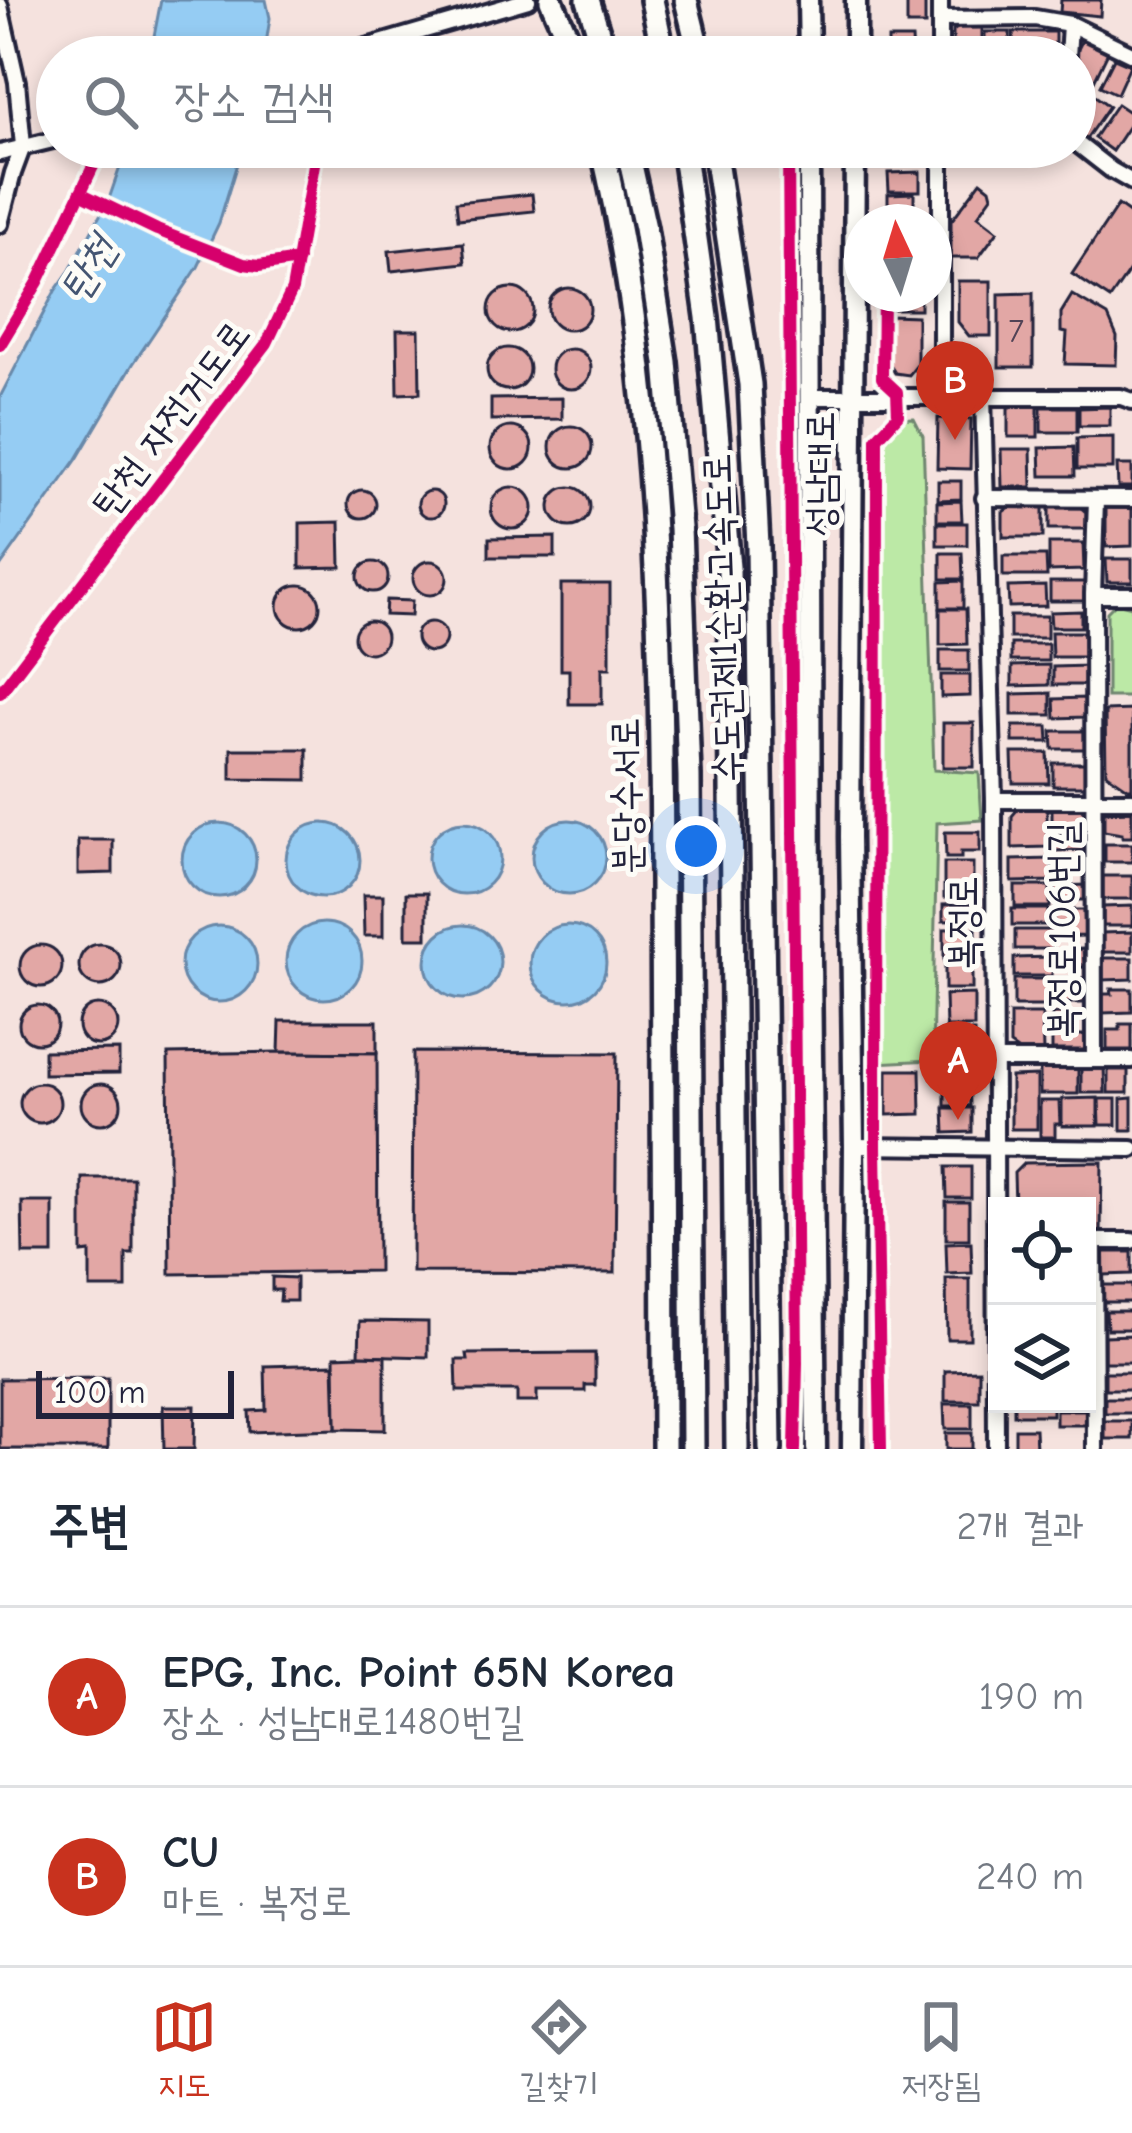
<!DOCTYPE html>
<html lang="ko">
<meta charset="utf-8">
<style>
:root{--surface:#fff;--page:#f2f2f3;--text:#1f2937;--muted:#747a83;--line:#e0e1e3;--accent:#c8321e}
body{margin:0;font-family:"Comic Neue","Poor Story",sans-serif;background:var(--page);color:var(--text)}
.controls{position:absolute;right:36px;bottom:36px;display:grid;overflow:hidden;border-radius:0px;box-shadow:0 6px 18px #0003}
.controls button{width:108px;height:108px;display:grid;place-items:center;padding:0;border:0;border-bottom:3px solid var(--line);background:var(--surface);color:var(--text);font:60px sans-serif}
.compass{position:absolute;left:844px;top:204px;width:108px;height:108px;border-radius:50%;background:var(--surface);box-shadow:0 6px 18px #0003;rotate:356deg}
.scale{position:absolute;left:36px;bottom:30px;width:198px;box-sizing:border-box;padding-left:12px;border:6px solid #22223b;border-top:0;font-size:33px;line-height:42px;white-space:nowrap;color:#22223b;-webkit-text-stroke:9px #fdfcf7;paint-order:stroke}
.you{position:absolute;left:696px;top:846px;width:42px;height:42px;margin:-30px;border:9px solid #fff;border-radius:50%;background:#1a73e8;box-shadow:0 0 0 18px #1a73e833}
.badge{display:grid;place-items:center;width:78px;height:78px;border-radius:50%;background:var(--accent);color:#fff;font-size:39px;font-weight:700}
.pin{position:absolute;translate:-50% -99px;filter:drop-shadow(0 3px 6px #0008)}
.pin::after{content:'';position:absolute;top:63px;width:42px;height:36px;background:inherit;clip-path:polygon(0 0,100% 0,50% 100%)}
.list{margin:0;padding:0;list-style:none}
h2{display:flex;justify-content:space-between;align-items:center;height:156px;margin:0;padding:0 48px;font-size:51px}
h2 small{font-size:39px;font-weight:400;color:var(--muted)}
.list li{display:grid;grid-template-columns:78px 1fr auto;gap:36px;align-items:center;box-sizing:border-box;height:180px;padding:0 48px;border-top:3px solid var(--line)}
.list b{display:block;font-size:45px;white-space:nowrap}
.list p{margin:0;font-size:39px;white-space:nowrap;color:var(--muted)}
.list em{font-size:39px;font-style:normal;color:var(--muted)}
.icon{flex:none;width:66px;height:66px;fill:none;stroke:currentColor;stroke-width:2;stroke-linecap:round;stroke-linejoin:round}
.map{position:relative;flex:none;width:1132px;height:1449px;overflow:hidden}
.search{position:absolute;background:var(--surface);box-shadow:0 6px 18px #0003;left:36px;right:36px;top:36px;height:132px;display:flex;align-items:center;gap:30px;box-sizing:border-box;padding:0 42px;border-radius:66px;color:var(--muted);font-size:45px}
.sheet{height:516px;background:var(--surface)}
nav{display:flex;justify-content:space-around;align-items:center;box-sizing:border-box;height:168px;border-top:3px solid var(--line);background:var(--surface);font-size:33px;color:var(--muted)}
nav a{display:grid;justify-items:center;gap:6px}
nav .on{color:var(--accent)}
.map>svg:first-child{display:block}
.green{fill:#bce9a6;stroke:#6f8670;stroke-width:3}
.water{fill:#95ccf3;stroke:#6788a9;stroke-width:3}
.building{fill:#e2a7a5;stroke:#22223b;stroke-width:3}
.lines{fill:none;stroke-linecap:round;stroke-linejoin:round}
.minor-casing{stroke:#22223b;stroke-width:22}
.major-casing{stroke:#22223b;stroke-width:27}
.highway-casing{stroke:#22223b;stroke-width:30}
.minor{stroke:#fdfcf7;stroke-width:14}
.major{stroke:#fdfcf7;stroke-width:18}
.highway{stroke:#fdfcf7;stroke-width:21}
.cycleway-casing{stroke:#fdfcf7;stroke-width:20}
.cycleway{stroke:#d6006c;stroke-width:12}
.labels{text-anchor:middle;stroke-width:10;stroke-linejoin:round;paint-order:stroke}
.number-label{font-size:33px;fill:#524356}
.street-label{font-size:39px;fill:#22223b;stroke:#fdfcf7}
.water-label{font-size:42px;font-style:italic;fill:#445572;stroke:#fdfcf7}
</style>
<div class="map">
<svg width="1132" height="1449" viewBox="0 0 1132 1449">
<rect width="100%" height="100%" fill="#f5e2de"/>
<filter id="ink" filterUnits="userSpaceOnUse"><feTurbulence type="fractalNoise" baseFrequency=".00833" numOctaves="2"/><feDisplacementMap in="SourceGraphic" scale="24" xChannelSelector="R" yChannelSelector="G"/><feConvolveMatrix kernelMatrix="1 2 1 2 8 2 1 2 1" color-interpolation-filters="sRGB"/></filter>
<g filter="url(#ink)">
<g class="green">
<path d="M914 418 923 436 934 770 979 773 982 820 937 823 932 1060 876 1063 878 440 889 419Z"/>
<path d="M1116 603 1132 607V697H1107V612Z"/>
</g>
<g class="water">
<path d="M161 0H266L270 18 264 57H150Z"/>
<path d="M127 147H242L219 223 198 267 133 364 77 459 0 567V397L55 291 70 270 109 199Z"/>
<circle cx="569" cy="857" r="37"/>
<circle cx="464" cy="858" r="36"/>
<circle cx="323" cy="860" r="37"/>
<circle cx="219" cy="860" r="37"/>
<circle cx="324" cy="961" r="38"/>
<circle cx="463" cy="962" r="37"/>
<circle cx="568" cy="963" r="38"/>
<circle cx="219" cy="964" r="38"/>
</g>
<g class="building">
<rect x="907" y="0" width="18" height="25"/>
<path d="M1061 0H1101L1100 16 1060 12Z"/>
<path d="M960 26H982V46L953 47V31Z"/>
<path d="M985 32H1010V54L985 55Z"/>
<path d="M1013 32H1055V53L1014 54Z"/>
<path d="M888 39H912L913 55H888Z"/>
<path d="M1083 39 1108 52 1094 81 1075 72 1079 59 1074 57Z"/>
<path d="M1114 58 1130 65 1117 94 1100 86Z"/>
<path d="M1087 90 1109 106 1086 139 1075 131V108Z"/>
<path d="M1117 104 1132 114V121L1112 151 1094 138Z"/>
<rect x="888" y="147" width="30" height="15"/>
<path d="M920 172V191H889L888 173Z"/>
<path d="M981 181 990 188 992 196 978 216 998 231 978 258H951V221Z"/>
<path d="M914 193V222H888V194Z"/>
<path d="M532 194 534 211 458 219 456 202Z"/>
<path d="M1118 205 1132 215V267L1110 299 1072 274Z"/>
<path d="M463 243 465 263 391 271 389 251Z"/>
<path d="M958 281H991V336H969L958 322Z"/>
<circle cx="569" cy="309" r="21"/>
<circle cx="511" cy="310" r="22"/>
<path d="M1033 293V367H999V294Z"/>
<rect x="893" y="294" width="27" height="15"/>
<path d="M1072 295 1108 316 1117 337 1116 365 1065 364 1067 333 1061 332V313Z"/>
<path d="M890 315 917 316V365L909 375 895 373 890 365Z"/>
<path d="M397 330H419L420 393 398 394Z"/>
<circle cx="508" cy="369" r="21"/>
<circle cx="571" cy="369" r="20"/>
<path d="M562 398V419L491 420V399Z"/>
<path d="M1038 406V437H1008V407Z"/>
<rect x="1041" y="407" width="36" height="25"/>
<path d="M1110 407V426H1079V408Z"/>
<path d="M938 418 971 419 970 469 937 468Z"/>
<circle cx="571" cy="447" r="21"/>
<circle cx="511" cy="448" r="21"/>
<path d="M1113 437V469H1077V438Z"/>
<path d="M1074 447 1075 476H1041L1040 448Z"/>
<path d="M1001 449H1031L1032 487H1002Z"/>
<path d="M1117 465H1132V487H1118Z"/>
<path d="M938 481H961V499L938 500Z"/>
<circle cx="570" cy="507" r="20"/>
<circle cx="512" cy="508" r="21"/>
<circle cx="362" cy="504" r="14"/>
<circle cx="431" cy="504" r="13"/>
<path d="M961 501 962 521H937V502Z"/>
<path d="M1043 505V537H1003V512L1011 506Z"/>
<path d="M1079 506 1086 512V529H1049V507Z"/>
<path d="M1106 508H1132V546L1106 547Z"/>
<path d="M340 522 341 567 300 568V523Z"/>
<rect x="937" y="523" width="30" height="22"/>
<path d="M555 537V557H489V538Z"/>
<path d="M1049 543H1083L1084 570 1049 571Z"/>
<path d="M941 553H962L963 579H941Z"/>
<path d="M1003 556H1046L1047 576H1003Z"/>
<path d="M1106 559H1132V582H1107Z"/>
<circle cx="430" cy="578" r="17"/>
<circle cx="373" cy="577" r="15"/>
<path d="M963 581V608H940V582Z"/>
<rect x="1050" y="582" width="35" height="19"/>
<path d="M561 584H610V668H602V704H569V670H561Z"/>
<circle cx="299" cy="606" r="21"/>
<path d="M1045 586 1046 606 1009 607 1008 587Z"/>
<path d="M386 600 412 601 411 616 385 615Z"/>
<path d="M940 609H966L967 644 940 645Z"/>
<path d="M1081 611V627H1051L1050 612Z"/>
<rect x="1010" y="616" width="37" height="22"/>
<circle cx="370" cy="637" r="16"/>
<circle cx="431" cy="637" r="15"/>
<path d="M1051 632H1087V657H1052Z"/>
<rect x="1011" y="644" width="37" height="17"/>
<rect x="940" y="650" width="29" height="21"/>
<path d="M1049 665V685L1012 686V666Z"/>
<path d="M1088 666V685H1053V667Z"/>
<path d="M941 675H970V696L941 697Z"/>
<path d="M1051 693V715H1012V694Z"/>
<path d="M1085 698V717L1055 718 1054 699Z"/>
<path d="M1132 710V788H1128L1106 773 1105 711Z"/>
<rect x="943" y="723" width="31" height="44"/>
<path d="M1013 726H1048L1049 742H1013Z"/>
<path d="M1052 731H1085L1086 749H1053Z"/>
<path d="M231 749H307V780L231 779Z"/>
<path d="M1012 753H1048L1049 783H1013Z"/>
<path d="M1053 763H1085L1086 786H1053Z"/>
<path d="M1052 807H1079L1087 815V830L1052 831Z"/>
<path d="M1047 808V847L1012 848V816L1018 809Z"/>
<path d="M1132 811V837H1122V834L1104 831V812Z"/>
<path d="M945 832H980V852H961V858H946Z"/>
<path d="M1088 835V850L1052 851V836Z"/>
<path d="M78 840H113V873L78 874Z"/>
<rect x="1105" y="844" width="27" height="18"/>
<path d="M1052 859V881L1012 882V860Z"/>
<rect x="944" y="863" width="29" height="35"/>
<rect x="1103" y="876" width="29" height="23"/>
<path d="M1088 885 1089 900H1055V886Z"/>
<rect x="1015" y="886" width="35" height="21"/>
<rect x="406" y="893" width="21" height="45"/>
<path d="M363 895H383V936H364Z"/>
<path d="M976 904V920L943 921V905Z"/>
<path d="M1132 906V926H1103V907Z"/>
<rect x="1012" y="909" width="36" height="16"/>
<path d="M1054 910H1084L1085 936 1054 937Z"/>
<path d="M976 928V959H944V929Z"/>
<rect x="1015" y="930" width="38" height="19"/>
<path d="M1132 932V952H1102V933Z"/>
<circle cx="100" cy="965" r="21"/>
<circle cx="41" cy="966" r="21"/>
<path d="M1083 949 1084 967 1054 968V950Z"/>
<path d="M1052 957V976H1014V958Z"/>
<path d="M1103 958H1132V979L1103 980Z"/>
<rect x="945" y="961" width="27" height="28"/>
<path d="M1055 978H1088L1089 1003H1055Z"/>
<rect x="1014" y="979" width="38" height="27"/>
<path d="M1111 989H1132V1012L1103 1013V994H1112Z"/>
<path d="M974 994V1027H946L945 995Z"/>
<circle cx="98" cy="1025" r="20"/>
<circle cx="38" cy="1024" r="19"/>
<path d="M1010 1014H1042L1043 1053 1023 1054 1010 1045Z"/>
<path d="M1052 1014H1074V1035H1088L1089 1050H1052Z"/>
<path d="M280 1021H377V1053L279 1052Z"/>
<path d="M1120 1024H1132V1050H1107V1030H1120Z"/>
<rect x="944" y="1032" width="30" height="31"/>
<path d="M119 1050V1073L44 1074V1051Z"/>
<path d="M279 1052 377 1053 378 1271 170 1274 168 1054Z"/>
<path d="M413 1052 617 1053 615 1273 412 1272Z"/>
<rect x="1040" y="1065" width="38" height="29"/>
<path d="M1081 1067H1104L1105 1093H1081Z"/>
<path d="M969 1068 970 1106H945V1069Z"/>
<path d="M887 1070H920L921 1114 887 1115Z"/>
<rect x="1108" y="1070" width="20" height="23"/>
<path d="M1037 1076V1129H1011V1077Z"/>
<circle cx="40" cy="1103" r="20"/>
<circle cx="101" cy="1104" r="20"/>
<path d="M1098 1098V1126H1062V1099Z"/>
<path d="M1132 1098V1130H1121V1099Z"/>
<path d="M1099 1099H1116V1125H1100Z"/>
<path d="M1040 1101H1059L1060 1124H1055V1137H1040Z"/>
<path d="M944 1108H972V1132L945 1133Z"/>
<path d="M1102 1162 1101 1234H1087V1206H1015L1014 1173 1024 1163Z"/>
<path d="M946 1167H971V1198H947Z"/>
<path d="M82 1178H133V1254H126V1288H90V1252L82 1253Z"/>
<path d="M22 1202H53V1254H23Z"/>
<rect x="946" y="1202" width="23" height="37"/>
<path d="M971 1242 972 1273 947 1274 946 1243Z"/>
<path d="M1103 1252H1132V1274L1103 1275Z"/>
<path d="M272 1277 296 1278V1301H280L281 1290H272Z"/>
<path d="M946 1279H970V1339H947Z"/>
<rect x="1103" y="1285" width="29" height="17"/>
<path d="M1106 1311H1132V1329H1107Z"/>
<path d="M360 1321 428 1322V1357L359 1355Z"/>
<path d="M1132 1335V1362H1104V1336Z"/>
<path d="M595 1353V1385H585V1391H537V1402H517V1391H457L456 1360H468L467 1354Z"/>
<path d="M359 1355 385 1356V1430L336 1429 335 1356Z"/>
<path d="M334 1364 336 1429 250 1432 249 1411 266 1410 265 1366Z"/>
<path d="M979 1370V1401H945V1371Z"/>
<rect x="1105" y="1372" width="27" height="17"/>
<path d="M108 1378V1449H0V1379Z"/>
<rect x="1105" y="1398" width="27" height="15"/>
<path d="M944 1404H972V1429H945Z"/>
<rect x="1014" y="1404" width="38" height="11"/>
<path d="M163 1406H195L194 1449H164Z"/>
<rect x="1056" y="1410" width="32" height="15"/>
<rect x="1105" y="1421" width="27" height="18"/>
<path d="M1015 1429H1035L1036 1449H1015Z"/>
<rect x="946" y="1433" width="26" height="16"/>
</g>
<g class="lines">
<g class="minor-casing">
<g id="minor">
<path d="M940 0V57"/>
<path d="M0 6 17 82 23 146 13 173 0 224"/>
<path d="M940 19 1035 18 1070 24 1132 54"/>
<path d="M332 57 528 0"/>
<path d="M1068 57 1070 24"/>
<path d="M1075 142 1111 170 1132 182"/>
<path d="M941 147V396"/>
<path d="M0 153 57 139"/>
<path d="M983 396 994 800 996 1449"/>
<path d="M811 397H1121L1132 401"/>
<path d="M984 498 1132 499"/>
<path d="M1093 595H1132"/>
<path d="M994 800H1132"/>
<path d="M996 1060H1132"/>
<path d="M1094 1060 1093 595 1096 499"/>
<path d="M854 1146 1132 1149"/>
<path d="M1087 1241H1132"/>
<path d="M1094 1241 1095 1449"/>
</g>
</g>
<g class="major-casing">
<g id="major">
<path d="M808 0 809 57"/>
<path d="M856 0V57"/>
<path d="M809 147 811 958 816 1449"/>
<path d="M852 1449 854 1146 850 837 855 147"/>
</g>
</g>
<g class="highway-casing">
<g id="highway">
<path d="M551 0 576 57"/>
<path d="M588 0 606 57"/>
<path d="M652 0 664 57"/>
<path d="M686 0 700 57"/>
<path d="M602 147C659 390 661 638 662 887 663 1074 664 1262 664 1449"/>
<path d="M627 147 645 228 666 362 680 528 689 776 693 1449"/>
<path d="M683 147 707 317 729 567 737 1449"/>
<path d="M714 147 750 384 758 546 770 1449"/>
</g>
</g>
<use href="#minor" class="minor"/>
<use href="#major" class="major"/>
<use href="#highway" class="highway"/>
<g class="cycleway-casing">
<g id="cycleway">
<path d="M788 147 797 1363 795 1449"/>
<path d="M80 193 157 230 244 264 259 266 298 260"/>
<path d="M0 345 38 282 98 156 96 147"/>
<path d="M0 693 267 343 292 290 317 147"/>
<path d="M881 1449 876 1146 877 438 898 415 897 392 882 378 883 294"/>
</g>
</g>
<use href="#cycleway" class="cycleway"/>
</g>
</g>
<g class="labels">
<g class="number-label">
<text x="1016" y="342">7</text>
</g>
<g class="street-label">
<text transform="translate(170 418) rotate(-53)" y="14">탄천 자전거도로</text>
<text transform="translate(819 474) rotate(-90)" y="14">성남대로</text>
<text transform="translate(721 618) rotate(-92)" y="14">수도권제1순환고속도로</text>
<text transform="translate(625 796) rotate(-91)" y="14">분당수서로</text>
<text transform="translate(962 923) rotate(-90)" y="14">복정로</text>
<text transform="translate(1061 930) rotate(-90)" y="14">복정로106번길</text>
</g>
<g class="water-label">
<text transform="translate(87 268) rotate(-58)" y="15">탄천</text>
</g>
</g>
</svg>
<div class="controls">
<button><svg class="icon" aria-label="locate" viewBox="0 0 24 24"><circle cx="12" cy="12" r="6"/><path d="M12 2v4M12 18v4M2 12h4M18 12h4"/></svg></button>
<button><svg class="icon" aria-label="layers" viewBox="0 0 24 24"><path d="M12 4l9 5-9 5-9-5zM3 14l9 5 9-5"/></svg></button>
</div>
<svg class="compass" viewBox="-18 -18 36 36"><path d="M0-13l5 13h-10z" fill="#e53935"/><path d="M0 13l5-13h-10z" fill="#747a83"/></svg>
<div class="scale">100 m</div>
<div class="you"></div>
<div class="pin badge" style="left:958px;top:1120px">A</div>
<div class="pin badge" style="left:955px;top:440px">B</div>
<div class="search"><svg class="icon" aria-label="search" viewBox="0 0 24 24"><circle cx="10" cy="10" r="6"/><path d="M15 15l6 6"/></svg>장소 검색</div>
</div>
<section class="sheet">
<h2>주변<small>2개 결과</small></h2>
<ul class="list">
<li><span class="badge">A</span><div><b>EPG, Inc. Point 65N Korea</b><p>장소 · 성남대로1480번길</p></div><em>190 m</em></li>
<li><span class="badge">B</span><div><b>CU</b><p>마트 · 복정로</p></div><em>240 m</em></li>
</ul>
</section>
<nav>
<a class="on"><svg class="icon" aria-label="map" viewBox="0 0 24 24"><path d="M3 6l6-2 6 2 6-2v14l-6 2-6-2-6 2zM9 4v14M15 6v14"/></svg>지도</a>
<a><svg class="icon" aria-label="directions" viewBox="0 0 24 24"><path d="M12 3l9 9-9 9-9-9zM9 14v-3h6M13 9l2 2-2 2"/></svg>길찾기</a>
<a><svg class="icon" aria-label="saved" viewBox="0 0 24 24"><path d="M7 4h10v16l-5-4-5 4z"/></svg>저장됨</a>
</nav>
